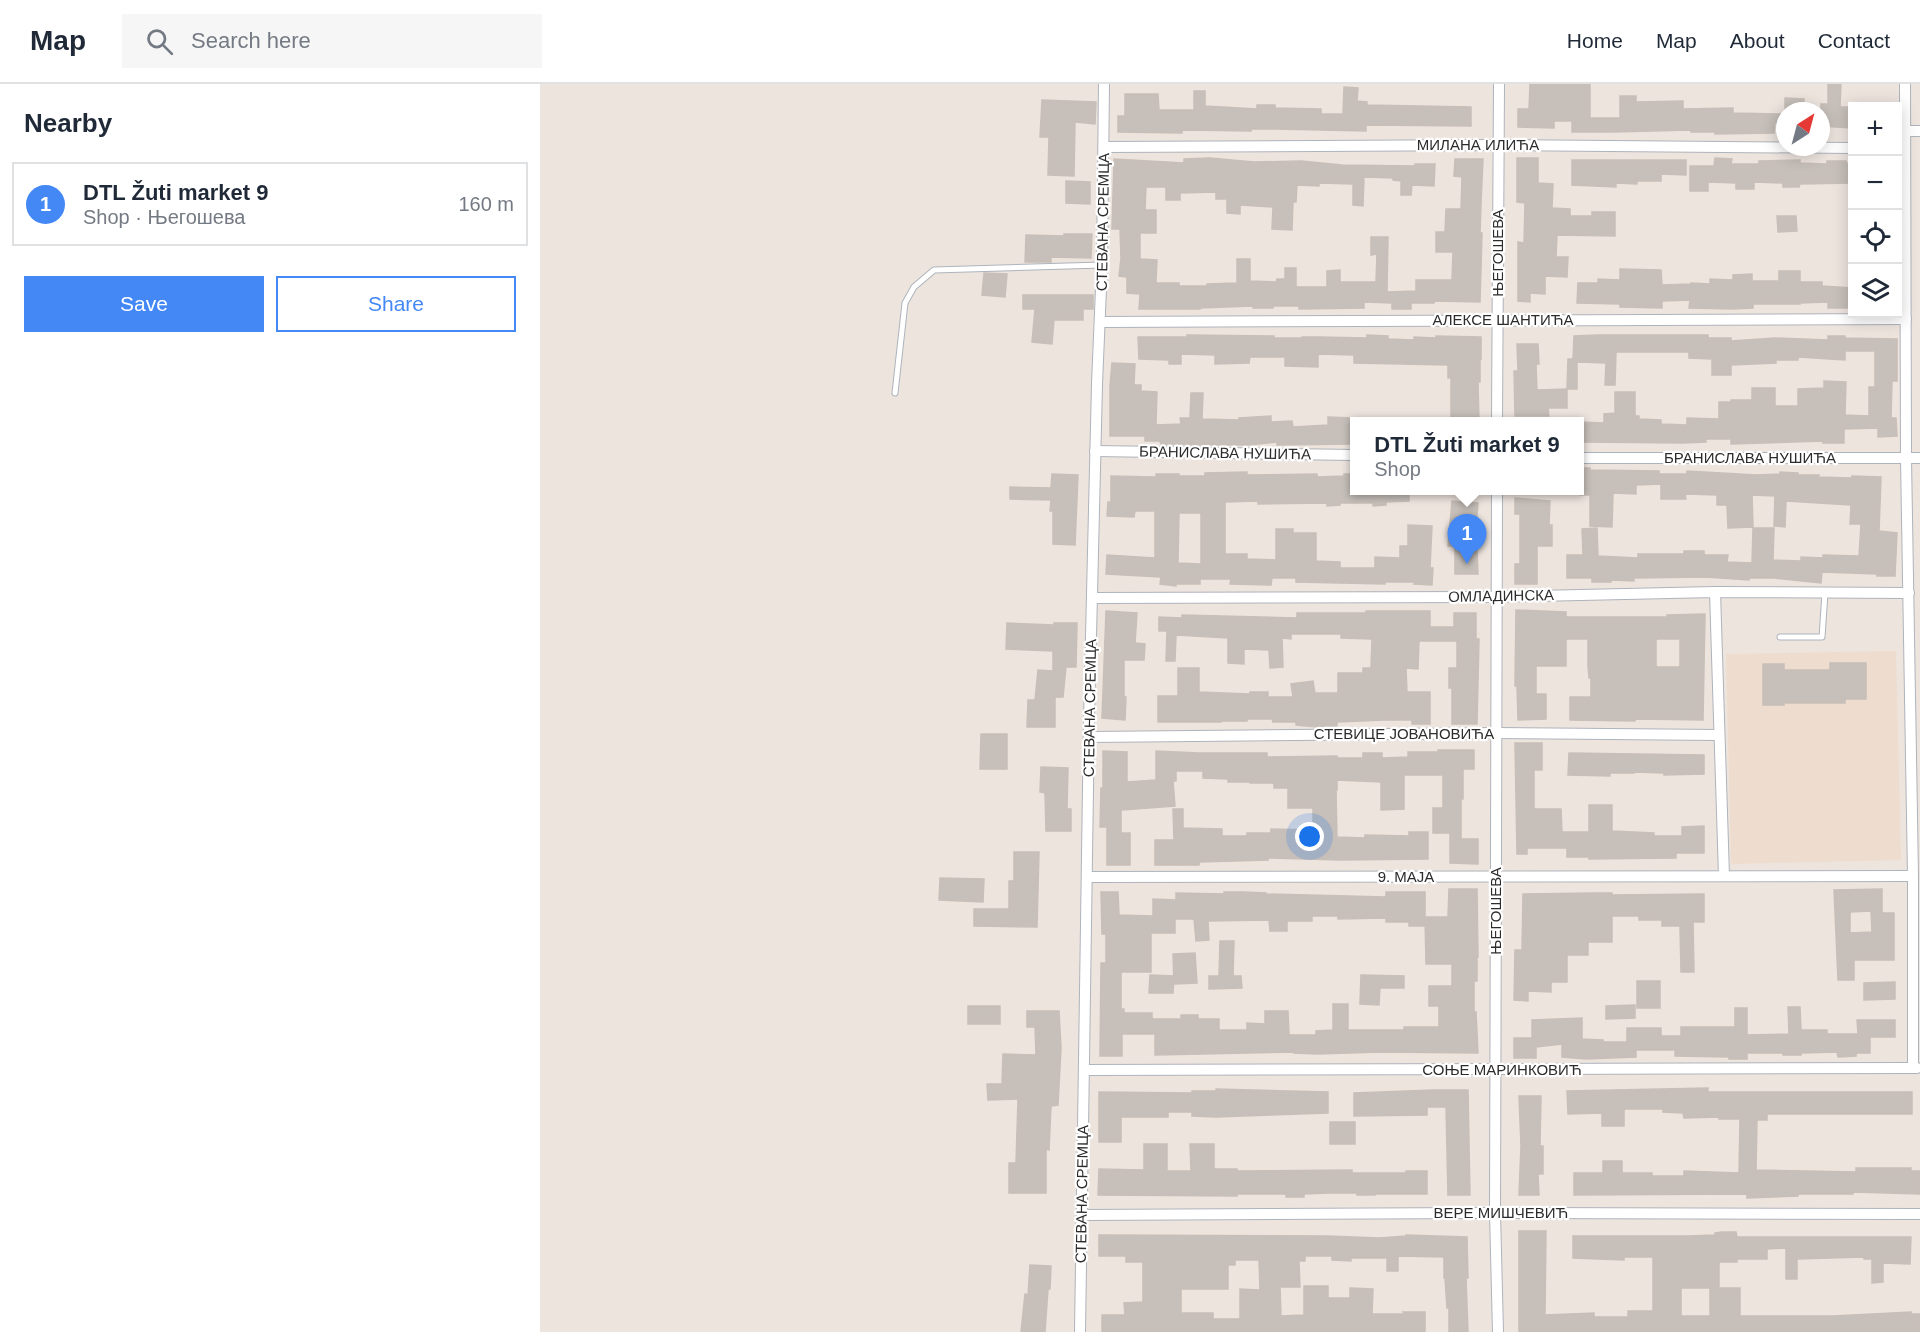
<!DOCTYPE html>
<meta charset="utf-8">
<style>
:root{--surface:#fff;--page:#f6f6f7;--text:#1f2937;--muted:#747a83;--line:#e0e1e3;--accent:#4388f5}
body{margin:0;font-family:Arial,sans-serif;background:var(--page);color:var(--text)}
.controls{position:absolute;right:18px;top:18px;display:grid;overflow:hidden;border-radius:0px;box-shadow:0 3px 15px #0003}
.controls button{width:54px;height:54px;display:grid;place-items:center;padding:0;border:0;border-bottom:2px solid var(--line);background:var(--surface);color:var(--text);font:30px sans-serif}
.compass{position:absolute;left:1236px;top:18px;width:54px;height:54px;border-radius:50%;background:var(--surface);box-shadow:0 3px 15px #0003;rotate:36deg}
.you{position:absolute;left:770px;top:753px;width:21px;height:21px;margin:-15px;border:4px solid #fff;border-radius:50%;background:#1a73e8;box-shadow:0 0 0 9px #1a73e833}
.badge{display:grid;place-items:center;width:39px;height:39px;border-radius:50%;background:var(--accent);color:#fff;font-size:20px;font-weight:700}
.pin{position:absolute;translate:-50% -50px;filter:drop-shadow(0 2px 3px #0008)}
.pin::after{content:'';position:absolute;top:32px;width:21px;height:18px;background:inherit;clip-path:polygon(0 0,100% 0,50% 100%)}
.popup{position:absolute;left:810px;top:333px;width:234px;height:78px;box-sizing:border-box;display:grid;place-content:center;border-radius:0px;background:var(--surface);filter:drop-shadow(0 2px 4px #0005);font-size:20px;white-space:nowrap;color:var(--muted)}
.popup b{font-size:22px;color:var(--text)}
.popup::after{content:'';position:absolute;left:50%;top:100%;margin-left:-12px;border:12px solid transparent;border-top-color:var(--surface)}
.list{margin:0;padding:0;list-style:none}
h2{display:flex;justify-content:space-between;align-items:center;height:78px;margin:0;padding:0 24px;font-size:26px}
h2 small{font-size:20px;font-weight:400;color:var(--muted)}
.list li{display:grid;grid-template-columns:39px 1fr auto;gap:18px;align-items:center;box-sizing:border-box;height:84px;margin:0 12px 12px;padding:0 12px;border:2px solid var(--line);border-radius:0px}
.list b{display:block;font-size:22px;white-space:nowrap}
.list p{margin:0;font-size:20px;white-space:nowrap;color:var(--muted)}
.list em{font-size:20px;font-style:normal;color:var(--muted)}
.actions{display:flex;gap:12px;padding:18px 24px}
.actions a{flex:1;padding:14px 0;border:2px solid var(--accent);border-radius:0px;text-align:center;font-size:21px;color:var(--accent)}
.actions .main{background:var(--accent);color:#fff}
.icon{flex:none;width:33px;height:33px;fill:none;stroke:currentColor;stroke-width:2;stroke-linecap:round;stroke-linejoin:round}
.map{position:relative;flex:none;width:1380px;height:1248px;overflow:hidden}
header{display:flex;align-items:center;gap:36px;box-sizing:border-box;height:84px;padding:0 30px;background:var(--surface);border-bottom:2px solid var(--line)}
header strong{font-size:28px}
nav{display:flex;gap:33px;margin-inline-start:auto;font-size:21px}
.search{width:420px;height:54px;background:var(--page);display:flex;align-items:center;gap:15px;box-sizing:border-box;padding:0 21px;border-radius:0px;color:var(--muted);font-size:22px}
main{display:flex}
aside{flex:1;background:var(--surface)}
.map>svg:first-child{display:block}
.education{fill:#eeddce}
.building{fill:#c6bfba;stroke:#c8bfb8;stroke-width:1.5;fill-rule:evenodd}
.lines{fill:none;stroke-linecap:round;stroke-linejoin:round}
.lane-casing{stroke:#aeb4bc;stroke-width:7}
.street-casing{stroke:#aeb4bc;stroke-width:12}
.lane{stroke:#fff;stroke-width:5}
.street{stroke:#fff;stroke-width:10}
.labels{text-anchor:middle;stroke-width:4.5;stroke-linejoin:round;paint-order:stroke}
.street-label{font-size:15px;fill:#2c2c2c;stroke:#fff}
</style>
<header>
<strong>Map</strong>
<div class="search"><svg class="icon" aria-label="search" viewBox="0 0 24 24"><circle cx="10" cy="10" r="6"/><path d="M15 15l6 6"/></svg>Search here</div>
<nav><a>Home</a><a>Map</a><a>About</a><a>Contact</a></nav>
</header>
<main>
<aside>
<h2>Nearby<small></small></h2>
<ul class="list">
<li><span class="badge">1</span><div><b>DTL Žuti market 9</b><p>Shop · Његошева</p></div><em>160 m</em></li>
</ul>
<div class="actions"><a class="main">Save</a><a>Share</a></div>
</aside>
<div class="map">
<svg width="1380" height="1248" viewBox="0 0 1380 1248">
<rect width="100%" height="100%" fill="#ede4de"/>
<path class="education" d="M1356 567 1361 776 1191 780 1186 570Z"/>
<g class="building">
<path d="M990 0H1050V34H1080V12H1096V18L1143 17V25L1193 24V29L1245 30V40L1235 39 1234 49 1175 50V48H1151V46L1074 48H1032V37H1014V44L978 43V25H989Z"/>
<path d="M1288 0H1301L1300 23H1311V44L1281 42V20H1288Z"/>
<path d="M804 3 818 4 817 17 827 18V21L931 23V42L826 41V47L735 45H711V47L642 46V49L578 48V32H585V10H618L619 26H654V7H665V22L717 25V21H735V24L781 25V30H803Z"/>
<path d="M1245 14 1264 15V27H1245Z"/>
<path d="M502 16 556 18 555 40 535 38 534 92 508 91 509 53H500Z"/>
<path d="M670 74 714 78 761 77 802 81 875 82V80H895L894 102 872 101 871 111H861V97L853 96V94L824 93 823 122 813 121V100L779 99V102L757 101 756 118H753L752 146 732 145 733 123 700 121V130L687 129V115H676V108L640 109V116H626V103H606L605 126H616V149H600V175L617 176 616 199H639V202H667V200L697 199V175H710V197L736 198 737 195H745V184H756V203H787V187L800 186V198H836L837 170 831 171V153H848L847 208 876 207V196H912L913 168H896V148H905L906 125H921L922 93 914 92 915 75H943L941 119 940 149H942L940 218 894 217V219H871V225H852V219L824 218V224L759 225V222H733V224H713V222L660 224V225H599L600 210 587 209V193L579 192 581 174 580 145H572L574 75 644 79V75Z"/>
<path d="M977 74H998V99L1013 100 1012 124 1030 125V132H1052V128H1075V152L1017 151 1016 173H1028L1027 193 1005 192V210L990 209V218L978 217V158L984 159 985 119 977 118Z"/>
<path d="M1175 74 1192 75 1191 80H1219V77L1260 76V79L1287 80V77H1306V79H1312V99L1260 100 1259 103H1243V99L1214 98V105H1196V99L1168 98V107H1150V82H1174Z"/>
<path d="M1032 76H1146V91L1121 90V97H1097V100L1076 99V103L1032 101Z"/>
<path d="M526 97 550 98V120L526 119Z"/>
<path d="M1237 132H1256L1257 147 1238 148Z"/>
<path d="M524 150H552L551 174 511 173V178H485L486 151 524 152Z"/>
<path d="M1080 185 1121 186 1122 201 1151 200V199L1170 200V195L1193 196V191L1212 190V197H1239V187H1260V198H1282V202L1312 204V224H1288V218L1260 219V220H1213V224L1192 225 1149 224 1150 216 1122 217V224L1080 223V220L1037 219 1038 199H1058V195L1080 196Z"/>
<path d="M444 189 467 190 465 213 442 211Z"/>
<path d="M483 211H553V225H543V236H514L512 260 492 258 495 225H483Z"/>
<path d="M647 251 734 252V254H762V253H781L827 254V251L848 252V255L874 256V253L896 254V252L941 253V275H940V298H938L939 338H911V294H908V281L814 279V271L778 270V283L745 282V273H710L709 279 675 280V271L641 270V280H629V276L599 275 598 253H647Z"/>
<path d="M1058 251H1168V254H1191V257L1235 254 1288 256V252H1305V254L1357 255V297H1352L1351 334H1356L1357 352 1338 353V344L1304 345V359H1283V357L1191 360V355H1166V358L1143 359 1040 358V338L1064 339V330L1075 329V308H1095V332H1099V335L1121 336V340L1147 341V334L1179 335V318H1191V316H1212V304H1235V322H1258V305L1284 304V297L1306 298 1305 331 1329 332V303H1335V267H1305V276L1258 273V276H1236V279L1191 281V291H1172V275L1149 274V268H1076L1075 301H1065L1066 279 1037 278V305H1027L1028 275H1033L1034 252Z"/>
<path d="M977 260H998L999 280H996L997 306 1027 305V324H1008L1009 332H975L974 287H978Z"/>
<path d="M572 279 595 280 594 301H601V307L617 308 616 341 641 340 640 334H650L651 309H663L662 335 699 336V334L731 332V338L752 337 753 343 788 341V333L814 334V360L737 361V358L709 361H621L620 357H605V352H570V302Z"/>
<path d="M1040 384H1050V386L1119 387V390H1147V387L1217 391 1240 390V388L1258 389V391H1279V393L1311 394 1312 392 1341 393 1339 447 1357 449 1355 492H1337V490L1282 488 1281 499 1234 494H1210L1209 496 1165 493 1094 494V497L1071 496V498H1052V494H1027V471H1043L1042 445 1057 444 1058 472 1098 474V470H1144V467H1164V471H1188L1187 478 1212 479 1213 444H1234L1233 476 1261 477V473L1283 474V471L1319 472 1321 440H1310L1311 421 1246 417 1245 443 1234 442 1235 412 1212 411 1213 443 1188 444 1187 421H1177V411L1145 410 1146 415H1121V400L1096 401V410L1073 409 1072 443 1050 442V411H1040Z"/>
<path d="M707 388V391L777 390V393L804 392V390H814V406H869V417L846 418V421L833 422V419H800V421L787 422V419L718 420V417L685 418V470H707V475L736 476V445H753V449H776V477L800 478V484H835V473L860 474V462H868V441L892 442 890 484H893L892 501 874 500 875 498H845V500L756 498V494H732L731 501 690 500 691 495H660V500H636V502L620 500 621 493 566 490 567 471 615 474V427H595L594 433 567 432 568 418H571V392L616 393V390H639V392H665V389ZM639 429H661V480L638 479Z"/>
<path d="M512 390 538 391 535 461 513 460V427H510L511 416 470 415V403L511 404Z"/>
<path d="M975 414 1010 417 1009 441H1012V462H997V500H975V480H980V430H975Z"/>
<path d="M912 417 938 419 936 443 938 490H915V462H908Z"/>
<path d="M976 526 1026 528V533H1127V531L1165 530 1163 636 1095 635V637L1030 636V613H1051V594H1049L1048 582V555H1026V582H996V610H1006V635L978 636 977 602H975ZM1118 555H1140V583H1116V556Z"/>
<path d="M566 527 597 529 595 559 605 560 604 576H584V613H586L585 636 562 634Z"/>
<path d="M826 527H890V543H914V529H936V555H939L937 640H912V604H909V584H917V557H879L878 585 866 584 867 608H890V640H872V636H844L797 638V643H778L756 641V638H733L732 635H707V637H681V638H618V612H638V584H659V608L710 610V608H728V613H753L751 600 773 597 775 609H798V589H823V584H831L832 555 801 554V550H751V555L742 554 743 583 730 584 729 566 704 565V580L688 579V554L636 551 635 577H626L627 547H619V533L642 534V531L757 534V529H826Z"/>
<path d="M467 539 514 541V539H537L536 583H526L523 613H515V643H487L488 616H495L498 586 513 587V567L466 565Z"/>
<path d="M1290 579H1326V615H1305V619H1244V621H1223V580H1244V586H1290Z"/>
<path d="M441 650H467V685H440Z"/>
<path d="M975 659H1002V686H994V725H1021L1022 748H1049V721H1072V747L1114 749V752H1142V743L1164 742V769H1136V774L1049 775V773H1027V764H987V770H977Z"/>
<path d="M898 666H934V685H923V715H921V755H938V780L910 779V749H893V724H903V691H864V725L841 726V698L797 696V706H796L797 753 825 754V751L869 752V748H888V775L800 776 728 774V776L659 778V781H615V756H634L633 725H643V744L682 745V752H707V749H731V745L773 746V724H748V704H734V699H710V698H688V695L663 694V687H636V697H633L635 722 581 726V749H590V781H567V743H560L561 704H563V667L587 668V698L616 696V667L659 669H727V673L797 672V674H823V669H842V674L868 673V668H898Z"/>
<path d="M1029 669 1164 671V690L1124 691V689L1094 688V689H1070V692L1028 691Z"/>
<path d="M501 683 528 684 527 725H531V747H506L505 709 500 708Z"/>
<path d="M474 768H499L497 843 434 842V825H469V797H474Z"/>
<path d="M400 794 444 795 443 818 399 816Z"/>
<path d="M909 805H937L938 873H937V897H934V928H936L938 969 841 968 777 970 754 969V968L615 971V950H582V972H560L561 879H566V850H562L561 808H578L579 831 613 832V815L636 816V809L684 810V808H703L726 809V810L846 813V808H885V842H869V838H846V834L798 835V832H772V837H747V847H730L729 836 668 837 669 856 656 857 654 835H635V849H611V888H581V925H584V929H612V935H641V931H658V935H679V946H707V939L725 940V927H748L749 951H776V947L793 946V920H808V946H864V943H899V922H889V902H912V880H886L885 833H908Z"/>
<path d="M1342 805V829H1354V876H1314V896H1298L1294 806ZM1331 827 1332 848 1310 849V828Z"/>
<path d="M1053 809H1072V811L1164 810V838H1153L1154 888H1141L1140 842H1122V836H1099V832H1072V858H1048V871H1027V898H1011V908L988 907V917L974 916 975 866H982L983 810Z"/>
<path d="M680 857H694L693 892H701L702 904 669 905V892H679Z"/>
<path d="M655 869 657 899 634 900 633 870Z"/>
<path d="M610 891 634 892 633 909H609Z"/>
<path d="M821 891 864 892V904H840L839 921 820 920Z"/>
<rect x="1097" y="897" width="23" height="27"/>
<path d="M1355 898V915L1324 916V899Z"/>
<path d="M1095 921V934L1066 935V922Z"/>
<rect x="428" y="922" width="32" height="18"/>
<path d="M1248 923H1260L1261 946H1287V950H1318L1317 936H1355V953H1330V969H1316V972L1298 973 1297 968 1261 969V971H1243V969H1207V975H1189V973L1135 972V966H1096V973L1046 975 1022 973V960L996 963V974H974V954H992V936L1042 934V955L1063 956V958H1087V944H1121V952H1141V943H1195V924H1207V951L1249 950Z"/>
<path d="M487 927H519L521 964 518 1021 511 1022 509 1066 506 1065V1109H469V1079H476L478 1015 448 1016 447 1000H462L463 970 496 971 495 943H487Z"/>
<path d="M1168 1004V1008H1372V1030H1227V1036H1217L1216 1086 1316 1088V1084H1371V1087H1380V1110L1313 1108V1110H1258V1112L1207 1114V1110L1034 1111V1089H1063V1077H1082V1089H1112V1092H1144V1087L1199 1089 1200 1035H1179V1033L1144 1034 1143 1029 1123 1028V1025H1084V1042H1062V1029L1028 1030 1027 1007Z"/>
<path d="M676 1005 788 1008V1029L676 1033 652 1032V1028H628V1033H581V1058H559V1008L652 1009V1007H676Z"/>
<path d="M894 1006H928L930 1111H908L906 1023H887V1031L814 1032V1009Z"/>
<path d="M979 1012H1001L1000 1062H1003V1090H998L999 1111H979L981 1062Z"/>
<rect x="790" y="1038" width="25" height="22"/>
<path d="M604 1060H627V1087H651L650 1060H674V1085H697V1087L812 1086V1089H866V1087H887V1110H835V1111H817V1109H789L764 1110V1113H746V1110H697V1112L558 1111 559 1085 604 1086Z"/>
<path d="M979 1147H1006L1005 1231 1054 1229V1233H1088V1227H1113V1173H1084V1176L1033 1174V1152H1148L1175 1151V1149L1182 1148H1196L1197 1153H1371L1370 1180 1343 1179V1198L1332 1199V1175H1324V1173L1257 1175V1195H1246V1164L1227 1165V1175H1197V1178H1179V1204H1200V1232H1293L1371 1228V1230H1380V1248H979ZM1141 1204H1176H1170V1232H1141Z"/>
<path d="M559 1151 788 1152 839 1154 866 1152V1151L927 1153 928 1194H926L928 1248H909V1224H907L905 1194H904V1173L858 1172V1187H847V1174H811V1177L792 1176V1172H765V1177H759L760 1203H740L741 1232 764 1231V1202H788V1214H810V1204L833 1205 832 1230H864L863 1228H885V1248H562V1231H585L584 1219 603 1218V1178H586V1172H559ZM695 1176H719L720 1206 700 1205V1235H673V1229H641V1205H688V1181H695Z"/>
<path d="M490 1181 511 1182 510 1205H508L505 1248H481L485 1210 488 1211Z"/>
</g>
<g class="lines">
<g class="lane-casing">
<g id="lane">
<path d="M355 309 365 219 374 203 394 186 562 181"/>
<path d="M1240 553H1282L1285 509"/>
</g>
</g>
<g class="street-casing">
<g id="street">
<path d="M1365 0 1366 374 1373 792V984"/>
<path d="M1365 47H1380"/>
<path d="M564 63 959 61 1312 64"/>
<path d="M560 238 1366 235"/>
<path d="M957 338 959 0"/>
<path d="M555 367 814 371"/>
<path d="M1040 374H1380"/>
<path d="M957 406 955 1129 958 1248"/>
<path d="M1175 508 1184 792"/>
<path d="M553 514 955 513 1175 508 1369 509"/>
<path d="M550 653 956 649 1179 651"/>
<path d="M548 793 1373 792"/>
<path d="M544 986 1377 984"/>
<path d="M542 1131 936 1129 1380 1130"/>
<path d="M540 1248 549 636 557 300 562 181 564 0"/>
</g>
</g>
<use href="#lane" class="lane"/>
<use href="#street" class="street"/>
</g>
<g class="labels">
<g class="street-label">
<text x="938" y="66">МИЛАНА ИЛИЋА</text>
<text transform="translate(563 138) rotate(-89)" y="5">СТЕВАНА СРЕМЦА</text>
<text transform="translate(958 169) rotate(-90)" y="5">ЊЕГОШЕВА</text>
<text x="963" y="241">АЛЕКСЕ ШАНТИЋА</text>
<text transform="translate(685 369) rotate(1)" y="5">БРАНИСЛАВА НУШИЋА</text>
<text x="1210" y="379">БРАНИСЛАВА НУШИЋА</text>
<text transform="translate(961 512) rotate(-1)" y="5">ОМЛАДИНСКА</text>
<text transform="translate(550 624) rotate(-89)" y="5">СТЕВАНА СРЕМЦА</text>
<text x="864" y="655">СТЕВИЦЕ ЈОВАНОВИЋА</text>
<text x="866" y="798">9. МАЈА</text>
<text transform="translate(956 827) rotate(-90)" y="5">ЊЕГОШЕВА</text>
<text x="962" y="991">СОЊЕ МАРИНКОВИЋ</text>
<text transform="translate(542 1110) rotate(-89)" y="5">СТЕВАНА СРЕМЦА</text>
<text x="961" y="1134">ВЕРЕ МИШЧЕВИЋ</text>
</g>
</g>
</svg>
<div class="controls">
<button>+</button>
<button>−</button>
<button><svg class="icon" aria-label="locate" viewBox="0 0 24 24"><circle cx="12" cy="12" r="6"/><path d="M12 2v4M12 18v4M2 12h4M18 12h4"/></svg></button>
<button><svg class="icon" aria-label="layers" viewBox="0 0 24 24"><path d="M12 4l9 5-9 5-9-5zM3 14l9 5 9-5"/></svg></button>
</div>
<svg class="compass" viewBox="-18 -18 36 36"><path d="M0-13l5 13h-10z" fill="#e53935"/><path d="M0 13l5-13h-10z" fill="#747a83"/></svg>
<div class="you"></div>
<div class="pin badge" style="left:927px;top:480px">1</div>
<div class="popup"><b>DTL Žuti market 9</b>Shop</div>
</div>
</main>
